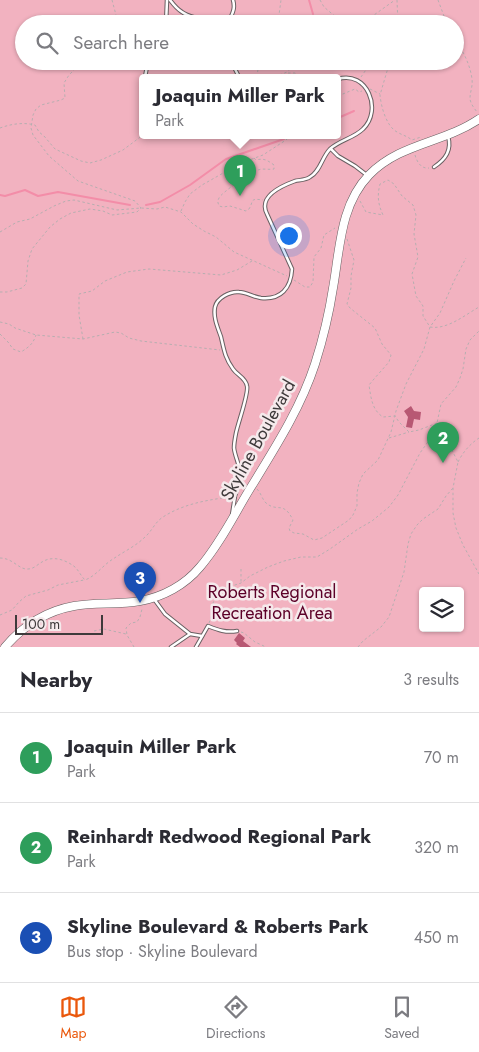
<!DOCTYPE html>
<meta charset="utf-8">
<style>
:root{--surface:#fff;--page:#f7f7f7;--text:#2b2b33;--muted:#7c7c81;--line:#e1e1e2;--accent:#ea580c}
body{margin:0;font-family:Jost,sans-serif;background:var(--page);color:var(--text)}
.controls{position:absolute;right:15px;bottom:15px;display:grid;overflow:hidden;border-radius:5px;box-shadow:0 1px 4px #0004}
.controls button{width:45px;height:45px;display:grid;place-items:center;padding:0;border:0;border-bottom:1px solid var(--line);background:var(--surface);color:var(--text);font:25px sans-serif}
.scale{position:absolute;left:15px;bottom:12px;width:88px;box-sizing:border-box;padding-left:5px;border:2px solid #3e3a3b;border-top:0;font-size:14px;line-height:18px;white-space:nowrap;color:#3e3a3b;-webkit-text-stroke:4px #f5eaec;paint-order:stroke}
.you{position:absolute;left:288px;top:235px;width:18px;height:18px;margin:-12px;border:4px solid #fff;border-radius:50%;background:#1a73e8;box-shadow:0 0 0 8px #1a73e833}
.badge{display:grid;place-items:center;width:32px;height:32px;border-radius:50%;background:var(--accent);color:#fff;font-size:16px;font-weight:700}
.pin{position:absolute;translate:-50% -41px;filter:drop-shadow(0 1px 2px #0008)}
.pin::after{content:'';position:absolute;top:26px;width:18px;height:15px;background:inherit;clip-path:polygon(0 0,100% 0,50% 100%)}
.popup{position:absolute;left:139px;top:74px;width:202px;height:65px;box-sizing:border-box;display:grid;place-content:center;border-radius:5px;background:var(--surface);filter:drop-shadow(0 1px 4px #0005);font-size:16px;white-space:nowrap;color:var(--muted)}
.popup b{font-size:19px;color:var(--text)}
.popup::after{content:'';position:absolute;left:50%;top:100%;margin-left:-10px;border:10px solid transparent;border-top-color:var(--surface)}
.list{margin:0;padding:0;list-style:none}
h2{display:flex;justify-content:space-between;align-items:center;height:65px;margin:0;padding:0 20px;font-size:21px}
h2 small{font-size:16px;font-weight:400;color:var(--muted)}
.list li{display:grid;grid-template-columns:32px 1fr auto;gap:15px;align-items:center;box-sizing:border-box;height:90px;padding:0 20px;border-top:1px solid var(--line)}
.list b{display:block;font-size:19px;white-space:nowrap}
.list p{margin:0;font-size:16px;white-space:nowrap;color:var(--muted)}
.list em{font-size:16px;font-style:normal;color:var(--muted)}
.icon{flex:none;width:28px;height:28px;fill:none;stroke:currentColor;stroke-width:2;stroke-linecap:round;stroke-linejoin:round}
.map{position:relative;flex:none;width:479px;height:647px;overflow:hidden}
.search{position:absolute;background:var(--surface);box-shadow:0 1px 4px #0004;left:15px;right:15px;top:15px;height:55px;display:flex;align-items:center;gap:12px;box-sizing:border-box;padding:0 18px;border-radius:28px;color:var(--muted);font-size:19px}
.sheet{height:335px;background:var(--surface)}
nav{display:flex;justify-content:space-around;align-items:center;box-sizing:border-box;height:70px;border-top:1px solid var(--line);background:var(--surface);font-size:14px;color:var(--muted)}
nav a{display:grid;justify-items:center;gap:2px}
nav .on{color:var(--accent)}
.map>svg:first-child{display:block}
.green{fill:#f2b2c0;fill-rule:evenodd}
.lines{fill:none;stroke-linecap:round;stroke-linejoin:round}
.stream{stroke:#f38da8;stroke-width:2}
.building{fill:#b85873}
.service-casing{stroke:#696062;stroke-width:4.5}
.secondary-casing{stroke:#696062;stroke-width:9}
.path{stroke:#b7aeb0;stroke-width:1;stroke-dasharray:2.5 2.5;stroke-linecap:butt}
.service{stroke:#fff;stroke-width:2.5}
.secondary{stroke:#fff;stroke-width:8}
.labels{text-anchor:middle;stroke-width:5;stroke-linejoin:round;paint-order:stroke}
.street-label{font-size:18px;fill:#3e3a3b;stroke:#f5eaec}
.park-label{font-size:18px;fill:#5c0028;stroke:#f5eaec}
</style>
<div class="map">
<svg width="479" height="647" viewBox="0 0 479 647">
<rect width="100%" height="100%" fill="#f5eaec"/>
<path class="green" d="M0 0H479V647H0ZM24 24H455V61H24ZM142 77H338V135H142ZM423 591H460V628H423Z"/>
<g class="lines">
<g class="stream">
<path d="M309 0 313 14"/>
<path d="M338 118 354 111"/>
<path d="M293 136 296 135"/>
<path d="M0 195 5 196 25 190 38 196 58 192 130 205"/>
<path d="M146 205 160 202 190 185 226 159 284 139"/>
</g>
</g>
<g class="building">
<path d="M411 406 414 411 421 412 420 420 414 419 412 428 406 427 408 417 404 411Z"/>
<path d="M239 633 245 638 243 641 251 647H240L236 644 237 643 234 640Z"/>
</g>
<g class="lines">
<g class="service-casing">
<g id="service">
<path d="M170 0C173 4 177 9 182 12 190 18 201 17 209 24"/>
<path d="M166 24 167 0"/>
<path d="M170 24 180 18 189 17"/>
<path d="M228 24C231 15 236 10 233 0"/>
<path d="M231 61 239 77"/>
<path d="M145 77 148 61"/>
<path d="M331 149 338 156 355 166 368 176"/>
<path d="M434 167C446 159 452 150 448 136"/>
<path d="M232 515C233 509 234 502 235 496 237 489 241 481 240 474 240 465 235 457 234 448 234 443 235 438 236 433 238 423 249 393 247 386 246 378 237 375 233 369 225 358 224 350 221 337 218 328 213 318 215 307 217 298 230 291 239 292 246 292 253 297 261 298 281 300 291 288 292 269L267 214C266 212 265 210 265 207 264 193 284 185 295 181 300 180 306 180 310 177 320 172 322 157 330 149 340 140 354 138 363 129 383 110 367 70 338 79"/>
<path d="M154 599 165 614 190 634 202 636"/>
<path d="M171 647 190 634"/>
<path d="M196 647 208 626C218 630 226 633 237 631"/>
</g>
</g>
<g class="secondary-casing">
<path id="secondary" d="M5 647C23 626 46 611 74 606 95 602 118 605 140 601 163 597 185 585 200 567 219 545 233 517 248 492 273 451 300 410 315 364 323 339 329 314 333 288 340 249 340 205 369 175 400 143 444 143 479 119"/>
</g>
<g class="path">
<path d="M112 0 116 15 112 24"/>
<path d="M320 0 324 7 344 24"/>
<path d="M397 0 398 24"/>
<path d="M438 0 447 24"/>
<path d="M270 24 279 15 281 0"/>
<path d="M372 24 374 15 395 0"/>
<path d="M455 39C463 51 470 64 472 79 473 86 470 92 470 98 470 103 474 108 477 112"/>
<path d="M390 61 380 95C381 106 386 126 397 132 402 135 407 136 412 140L421 137V138"/>
<path d="M288 73H295L301 77"/>
<path d="M257 77 259 61"/>
<path d="M275 77 287 72 299 61"/>
<path d="M361 77 372 61"/>
<path d="M370 89 380 94"/>
<path d="M338 96 355 89 359 92 362 91"/>
<path d="M0 128C11 124 23 122 35 125L39 132 44 136 55 149 81 161 90 163 101 160 123 150 143 135"/>
<path d="M415 155C417 162 421 169 429 168"/>
<path d="M254 158 256 160C264 158 267 160 274 165V169C268 170 263 168 258 170 251 172 221 193 219 198 217 202 218 202 219 206L223 207 230 206 246 211 249 209C254 201 249 198 263 200"/>
<path d="M360 201 366 212 383 215C378 204 377 196 380 184L388 180 394 184 402 196 413 205 416 215 414 234 418 257 412 274 416 296 423 306V316L430 327C447 330 465 315 479 307"/>
<path d="M181 211 185 202 190 194 202 185 241 163 263 155 286 140 291 135"/>
<path d="M0 232 17 222 30 219 54 206 66 201 74 200 117 210 141 208 157 209 165 207 181 212 193 224 204 231 216 237 234 252 287 276"/>
<path d="M347 239 354 260 351 276V288L347 304 350 308 375 328 382 344 391 355 389 362 374 379 369 385C371 398 372 410 383 417L395 416 399 422 409 432 419 430 437 423"/>
<path d="M294 280 305 287H310L313 282 314 257 321 248 324 235 335 228"/>
<path d="M0 292H7L22 288 26 284 28 261 32 249 50 227 60 219 71 213 90 209 103 211 112 215 137 212 141 208 135 201 78 181 49 156 33 135 31 128 33 115 36 109 41 105 61 100 65 98 64 83 69 75 74 70 76 61"/>
<path d="M0 322 9 324 15 328 36 335 83 339 115 332 121 333 129 338 141 341 220 350"/>
<path d="M0 334 8 342 13 349 21 352C29 347 33 344 36 335"/>
<path d="M83 339 79 315V294L92 291 105 281 127 272 149 269 221 275 237 270 252 261"/>
<path d="M438 423 458 462 453 488V513L456 528 463 545 479 574"/>
<path d="M389 438 409 432"/>
<path d="M458 462C463 452 470 444 479 438"/>
<path d="M257 489C261 493 262 499 266 503 278 513 283 500 293 520L289 528 290 531 294 533 303 534 314 540 322 538 349 520 353 515 357 506V493L359 483 363 474 378 460 391 432 396 411 406 384 424 349 430 327 440 313 454 281 466 258"/>
<path d="M0 558C13 558 19 570 28 569 34 569 38 564 42 562 53 555 66 560 75 567 79 571 81 576 85 580 96 576 103 565 113 559 123 552 136 546 145 537 152 531 155 522 163 517 183 504 207 500 230 497"/>
<path d="M241 569V582"/>
<path d="M0 615 12 610 19 602 26 596 48 590 58 585 84 580"/>
<path d="M209 623 213 612V603L216 596 222 591 229 587 241 583 250 576 268 567 284 561 301 557H317L330 549 358 529 372 521 389 507 398 495 420 453 430 439 437 423 441 404 456 387 460 378 463 369 466 349 470 340 479 331"/>
<path d="M94 631 104 629 126 634"/>
<path d="M241 632 244 633 255 642 266 647"/>
<path d="M134 647 127 635 126 628 131 623 137 622 140 617 142 609"/>
<path d="M358 647 363 641 381 627 389 617 404 572 408 544 411 534 417 525 423 519 438 509 446 496 453 488"/>
</g>
<use href="#service" class="service"/>
<use href="#secondary" class="secondary"/>
</g>
<g class="labels">
<g class="street-label">
<text transform="translate(258 440) rotate(-61)" y="6">Skyline Boulevard</text>
</g>
<g class="park-label">
<text x="272" y="598">Roberts Regional<tspan x="272" dy="21">Recreation Area</tspan></text>
</g>
</g>
</svg>
<div class="controls">
<button><svg class="icon" aria-label="layers" viewBox="0 0 24 24"><path d="M12 4l9 5-9 5-9-5zM3 14l9 5 9-5"/></svg></button>
</div>
<div class="scale">100 m</div>
<div class="you"></div>
<div class="pin badge" style="left:240px;top:196px;background:#2e9e5b">1</div>
<div class="popup"><b>Joaquin Miller Park</b>Park</div>
<div class="pin badge" style="left:443px;top:463px;background:#2e9e5b">2</div>
<div class="pin badge" style="left:140px;top:603px;background:#1a4fb4">3</div>
<div class="search"><svg class="icon" aria-label="search" viewBox="0 0 24 24"><circle cx="10" cy="10" r="6"/><path d="M15 15l6 6"/></svg>Search here</div>
</div>
<section class="sheet">
<h2>Nearby<small>3 results</small></h2>
<ul class="list">
<li><span class="badge" style="background:#2e9e5b">1</span><div><b>Joaquin Miller Park</b><p>Park</p></div><em>70 m</em></li>
<li><span class="badge" style="background:#2e9e5b">2</span><div><b>Reinhardt Redwood Regional Park</b><p>Park</p></div><em>320 m</em></li>
<li><span class="badge" style="background:#1a4fb4">3</span><div><b>Skyline Boulevard &amp; Roberts Park</b><p>Bus stop · Skyline Boulevard</p></div><em>450 m</em></li>
</ul>
</section>
<nav>
<a class="on"><svg class="icon" aria-label="map" viewBox="0 0 24 24"><path d="M3 6l6-2 6 2 6-2v14l-6 2-6-2-6 2zM9 4v14M15 6v14"/></svg>Map</a>
<a><svg class="icon" aria-label="directions" viewBox="0 0 24 24"><path d="M12 3l9 9-9 9-9-9zM9 14v-3h6M13 9l2 2-2 2"/></svg>Directions</a>
<a><svg class="icon" aria-label="saved" viewBox="0 0 24 24"><path d="M7 4h10v16l-5-4-5 4z"/></svg>Saved</a>
</nav>
